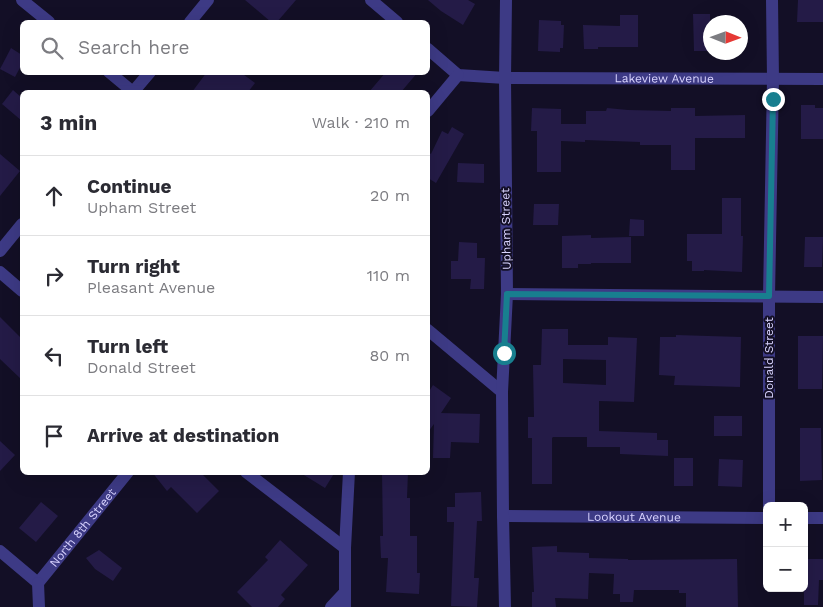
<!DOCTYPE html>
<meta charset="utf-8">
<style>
:root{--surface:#fff;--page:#f2f2f3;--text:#2b2b33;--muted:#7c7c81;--line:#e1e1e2}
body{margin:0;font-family:"Work Sans",sans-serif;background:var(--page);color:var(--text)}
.controls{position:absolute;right:15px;bottom:15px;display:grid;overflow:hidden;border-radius:8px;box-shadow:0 5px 20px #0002}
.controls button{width:45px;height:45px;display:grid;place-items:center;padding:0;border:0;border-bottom:1px solid var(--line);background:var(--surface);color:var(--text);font:25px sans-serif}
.compass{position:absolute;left:703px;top:15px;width:45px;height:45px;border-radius:50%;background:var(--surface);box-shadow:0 5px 20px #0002;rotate:91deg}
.stop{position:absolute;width:15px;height:15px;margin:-11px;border:4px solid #187f8f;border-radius:50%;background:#fff}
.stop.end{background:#187f8f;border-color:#fff;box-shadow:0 1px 5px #0008}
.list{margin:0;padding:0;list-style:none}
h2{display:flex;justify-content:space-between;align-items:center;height:65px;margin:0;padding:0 20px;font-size:21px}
h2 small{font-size:16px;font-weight:400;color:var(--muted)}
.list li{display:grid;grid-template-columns:32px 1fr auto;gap:15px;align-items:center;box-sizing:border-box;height:80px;padding:0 20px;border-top:1px solid var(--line)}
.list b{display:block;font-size:19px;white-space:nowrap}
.list p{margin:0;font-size:16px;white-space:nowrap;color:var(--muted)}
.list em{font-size:16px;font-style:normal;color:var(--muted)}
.icon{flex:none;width:28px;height:28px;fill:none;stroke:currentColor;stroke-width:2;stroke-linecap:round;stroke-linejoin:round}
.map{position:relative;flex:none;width:823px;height:607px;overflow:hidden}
.search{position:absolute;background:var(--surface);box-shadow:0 5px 20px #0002;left:20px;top:20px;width:410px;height:55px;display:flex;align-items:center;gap:12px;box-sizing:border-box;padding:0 18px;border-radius:8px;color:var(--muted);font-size:19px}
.panel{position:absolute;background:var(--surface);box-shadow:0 5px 20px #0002;left:20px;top:90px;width:410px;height:385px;border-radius:8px}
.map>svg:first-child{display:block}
.building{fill:#241b47;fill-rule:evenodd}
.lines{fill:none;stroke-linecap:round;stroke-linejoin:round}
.minor{stroke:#3d3a85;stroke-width:12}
.route{stroke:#187f8f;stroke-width:6}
.labels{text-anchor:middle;stroke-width:4;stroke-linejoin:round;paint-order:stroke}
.street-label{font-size:12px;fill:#d9d4ff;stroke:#130f26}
</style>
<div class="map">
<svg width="823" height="607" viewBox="0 0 823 607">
<rect width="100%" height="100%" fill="#130f26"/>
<g class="building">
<path d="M245 0H296L277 22H271Z"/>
<path d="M428 0H468L475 4 463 25 441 11Z"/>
<path d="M798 0H823V22H797Z"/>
<path d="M693 14H710V51H694Z"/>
<path d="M620 15H638V47H598V49H584L583 25 620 26Z"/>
<path d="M539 20 561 21V25H564L563 48H560V52L538 51Z"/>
<path d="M11 48 22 55V64L15 77 0 69Z"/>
<path d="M207 72H240L255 83 248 92H192Z"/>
<path d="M386 72H418L401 92H369Z"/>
<path d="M13 90 22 98V121L2 104Z"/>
<path d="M801 105H815V108H823V139H801Z"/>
<path d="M532 108 561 109V124H586V111H606L607 108 628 110 671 111V108H695V116L745 115V138H695V170H671V145H640V142L585 140V142L561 141V172H537V131H531Z"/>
<path d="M452 127 464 134 436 183 428 178V152L431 154 442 131 448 134Z"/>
<path d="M0 154 20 171 0 196Z"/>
<path d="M458 163 484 164V183L457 182Z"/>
<path d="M722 198H741V236H743L742 272 704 270V271H692V261H687V234H722Z"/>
<path d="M534 204H559L558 225H533Z"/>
<path d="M630 219 644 220V236H629Z"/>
<path d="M591 235V238L631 237V263H591V264H578V268H562V236Z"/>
<path d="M805 237H823L822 267H804Z"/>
<path d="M459 242 477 243V258H485L484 289H470L471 279H451V261H458Z"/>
<path d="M0 317 22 339V380L0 359Z"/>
<path d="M542 329H568V345H608V337L637 338 634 402 599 401V431L657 433V440H668V456L620 454V447H587V437H553L552 438V484H532V438H528V417H534L533 365H541ZM563 359 606 360V385L563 383Z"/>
<path d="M676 335 741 337 740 387 674 385 675 376 659 375 660 337H676Z"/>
<path d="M798 336H823L822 389H798Z"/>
<path d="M433 385 451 398 441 413 480 414 479 443 451 442 450 458H433L434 424 428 432V393Z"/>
<rect x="714" y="416" width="28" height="20"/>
<path d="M800 428H821L822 480 800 481Z"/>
<path d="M0 441 15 455 0 471Z"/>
<rect x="674" y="458" width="19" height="28"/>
<path d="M719 459 743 460 742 487 718 486Z"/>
<path d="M152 472H200L219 491 197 513 171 487 167 491Z"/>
<path d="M299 472H335L325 488Z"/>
<path d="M382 472H408L407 498H410V536H417V573H420L419 594 386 592 388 558H381L380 536H383Z"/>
<path d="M481 492 482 521H477L474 578H479L477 607 451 606 454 522H447V507H455V493Z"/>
<path d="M41 502 58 516 36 542 19 528Z"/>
<path d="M280 540 308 565 281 595 285 599 278 607H252L237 592 268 560 265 557Z"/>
<path d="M557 546V552L589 553V558L628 559V560L737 559 738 607H686V593H679V590H634L633 602H620V594H613L614 574 589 573 588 599 555 598 556 607H532V592H534L532 547Z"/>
<path d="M99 550 122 568 113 581 95 569 86 558Z"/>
<path d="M804 559H823V580H819L818 605H804Z"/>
</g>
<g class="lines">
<g class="minor">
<path d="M22 0 49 22"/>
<path d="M371 0 397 22"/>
<path d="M190 22 208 0"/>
<path id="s1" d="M428 49 458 75 505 78 823 79"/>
<path d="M109 72 133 92 150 72"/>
<path d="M428 111 458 75"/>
<path d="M0 251 22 224"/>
<path d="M0 272 22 291"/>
<path d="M507 294 823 297"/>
<path d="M428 330 502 392"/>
<path d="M246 472 345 548"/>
<path d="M769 506V296L773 79 772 0"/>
<path id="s2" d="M503 516 767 518"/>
<path d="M804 518H823"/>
<path d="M0 551 38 583"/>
<path id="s3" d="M38 583 128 472"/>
<path d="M38 583 39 607"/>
<path d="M331 607 345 592"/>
<path d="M345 607V548L349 472"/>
<path d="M505 607 503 516 502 392 507 294 505 78 506 0"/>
</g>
</g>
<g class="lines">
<path class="route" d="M504 353 507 294 769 296 773 99"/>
</g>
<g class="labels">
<g class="street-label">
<text dy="4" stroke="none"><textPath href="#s1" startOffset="246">Lakeview Avenue</textPath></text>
<text transform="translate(506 229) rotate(-91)" y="4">Upham Street</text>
<text transform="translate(769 358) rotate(-90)" y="4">Donald Street</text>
<text dy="4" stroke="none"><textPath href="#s2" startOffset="131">Lookout Avenue</textPath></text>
<text dy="4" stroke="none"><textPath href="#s3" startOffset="71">North 8th Street</textPath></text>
</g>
</g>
</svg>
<div class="controls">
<button>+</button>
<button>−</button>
</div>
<svg class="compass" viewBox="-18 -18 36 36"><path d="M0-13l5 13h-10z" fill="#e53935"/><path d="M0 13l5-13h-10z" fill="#7c7c81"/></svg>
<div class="stop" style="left:504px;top:353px"></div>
<div class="stop end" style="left:773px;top:99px"></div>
<div class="search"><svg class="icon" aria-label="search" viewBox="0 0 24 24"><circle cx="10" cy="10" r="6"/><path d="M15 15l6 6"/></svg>Search here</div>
<section class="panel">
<h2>3 min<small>Walk · 210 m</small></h2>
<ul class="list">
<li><svg class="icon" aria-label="ahead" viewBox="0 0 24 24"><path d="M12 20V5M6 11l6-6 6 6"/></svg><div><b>Continue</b><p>Upham Street</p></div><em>20 m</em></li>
<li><svg class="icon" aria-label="right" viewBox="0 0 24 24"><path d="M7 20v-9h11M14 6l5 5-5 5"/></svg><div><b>Turn right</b><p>Pleasant Avenue</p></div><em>110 m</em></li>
<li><svg class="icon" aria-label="left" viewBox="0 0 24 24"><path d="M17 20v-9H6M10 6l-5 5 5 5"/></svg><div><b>Turn left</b><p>Donald Street</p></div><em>80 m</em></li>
<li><svg class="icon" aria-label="arrive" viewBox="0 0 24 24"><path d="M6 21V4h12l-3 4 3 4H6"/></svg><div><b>Arrive at destination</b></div></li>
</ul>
</section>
</div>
